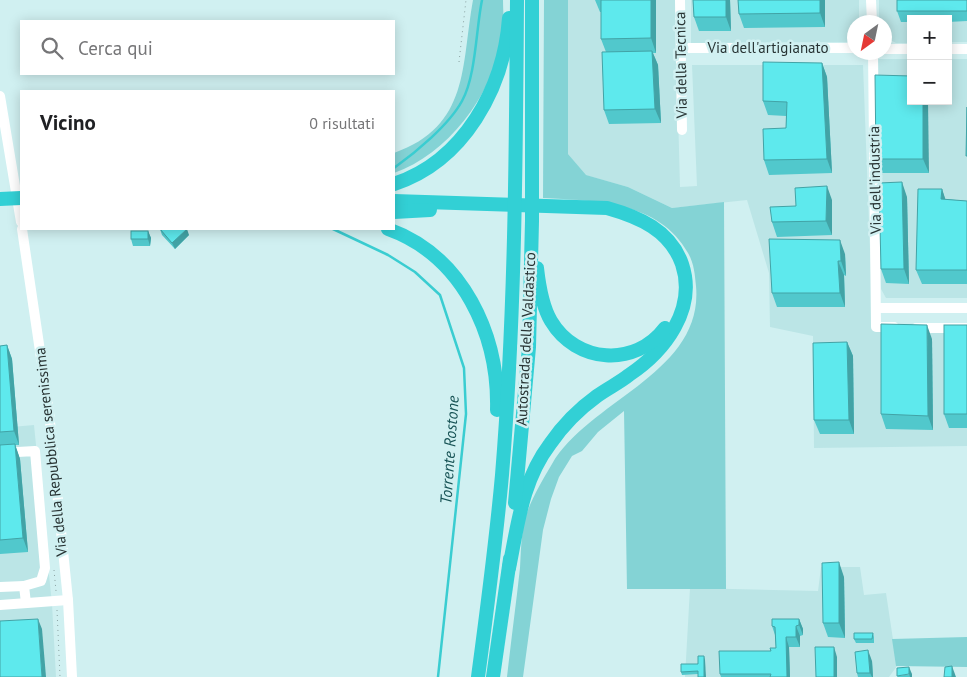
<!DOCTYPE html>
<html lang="it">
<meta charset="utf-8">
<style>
:root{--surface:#fff;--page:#f2f2f2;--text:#202124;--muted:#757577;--line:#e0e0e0}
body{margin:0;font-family:"PT Sans",sans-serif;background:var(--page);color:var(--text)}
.controls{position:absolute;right:15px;top:15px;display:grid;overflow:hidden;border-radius:0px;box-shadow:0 2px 12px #0003}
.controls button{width:45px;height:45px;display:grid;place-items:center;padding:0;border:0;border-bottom:1px solid var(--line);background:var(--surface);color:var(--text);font:25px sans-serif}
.compass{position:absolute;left:847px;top:15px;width:45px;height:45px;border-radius:50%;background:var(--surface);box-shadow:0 2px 12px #0003;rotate:213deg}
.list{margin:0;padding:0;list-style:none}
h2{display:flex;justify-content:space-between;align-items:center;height:65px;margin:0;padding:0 20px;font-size:21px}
h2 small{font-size:16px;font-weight:400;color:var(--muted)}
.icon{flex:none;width:28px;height:28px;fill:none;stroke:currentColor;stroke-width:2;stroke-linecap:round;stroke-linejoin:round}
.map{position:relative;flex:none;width:967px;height:677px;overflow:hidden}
.search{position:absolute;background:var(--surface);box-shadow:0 2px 12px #0003;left:20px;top:20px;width:375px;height:55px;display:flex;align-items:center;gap:12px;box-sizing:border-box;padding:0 18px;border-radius:0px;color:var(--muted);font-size:19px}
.panel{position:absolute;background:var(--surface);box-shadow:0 2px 12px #0003;left:20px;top:90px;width:375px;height:140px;border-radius:0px}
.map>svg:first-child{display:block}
.built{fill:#bbe5e6}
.green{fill:#84d3d5}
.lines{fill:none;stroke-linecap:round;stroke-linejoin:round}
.stream{stroke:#3acdd1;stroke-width:2.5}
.path{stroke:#8aa2a2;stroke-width:1;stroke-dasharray:1 4;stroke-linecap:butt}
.minor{stroke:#fff;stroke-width:10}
.highway{stroke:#32d0d5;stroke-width:14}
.wall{fill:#51c8cc}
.shaded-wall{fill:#42a3a6}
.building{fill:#5ee9ed;stroke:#42a3a6}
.labels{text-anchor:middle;stroke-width:5;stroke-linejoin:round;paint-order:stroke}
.street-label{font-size:15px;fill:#283434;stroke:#d0f0f1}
.water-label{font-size:16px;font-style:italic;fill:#175355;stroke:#d0f0f1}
</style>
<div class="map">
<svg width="967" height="677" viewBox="0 0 967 677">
<rect width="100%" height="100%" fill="#d0f0f1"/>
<g class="built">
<path d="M568 0H675L680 187 697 186 692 65H863L873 328 967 330V446L814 448 813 336 770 327 769 273 747 200 672 208 628 187 585 175 568 154Z"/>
<path d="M691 0H859V22H854V42L691 43Z"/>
<path d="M879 0H967V42H948V19H911V43H896L885 37 884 22H879Z"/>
<path d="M874 59H911V101H948V59H967V298H886L881 289Z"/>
<path d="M34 425 52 604 56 677H0V428Z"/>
<path d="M821 567H860L864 595 886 593 897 666 889 677H685L690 588 818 591Z"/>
</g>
<g class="green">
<path d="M473 0H503C503 13 505 29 502 42 490 97 448 154 394 173V153C470 126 461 66 473 0Z"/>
<path d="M544 0H568V154L586 175 628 187 672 208 724 202 726 589H627L624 411 598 432 582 451 572 456 559 477 551 499 543 530 523 677H507C511 641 516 604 520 568 521 552 521 534 525 519 529 503 543 479 552 464 589 400 704 373 696 286 695 275 694 263 688 253 659 201 596 201 543 198Z"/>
<path d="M967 637V667L896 666 892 639Z"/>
</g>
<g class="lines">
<g class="stream">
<path d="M394 168C415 153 449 125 462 101 476 76 476 29 482 0"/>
<path d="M333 229 388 255 415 272 440 295 464 368 466 414 438 677"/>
</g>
<g class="path">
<path d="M459 62 466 0"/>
<path d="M54 570 56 591"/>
<path d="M57 610 60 677"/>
</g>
<g class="minor">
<path d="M680 0 682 130"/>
<path d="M871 0 872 22"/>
<path d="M681 48H854"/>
<path d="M884 49H911"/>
<path d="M948 49H967"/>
<path d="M873 52 876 327H894"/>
<path d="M0 96 21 222"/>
<path d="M22 229 49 412 68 600 72 677"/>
<path d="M877 308H967"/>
<path d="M916 328H967"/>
<path d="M0 453 35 451 45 568 41 581 24 586 26 603"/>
<path d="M0 587 24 586"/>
<path d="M0 605 68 600"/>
</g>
<g class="highway">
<path d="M394 184C464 161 504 88 509 18"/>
<path d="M0 199 21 198"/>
<path d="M394 201 607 208C639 217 670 230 682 264 697 309 665 351 629 375 619 383 608 388 597 396 579 409 563 425 550 444 522 481 518 524 509 568"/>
<path d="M394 212 430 210"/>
<path d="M388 229C463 256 499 335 497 410"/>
<path d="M537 268C539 286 542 306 551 321 576 363 635 368 665 328"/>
<path d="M515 503 529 347 532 221V0"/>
<path d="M478 677C487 610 496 542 502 475 515 317 516 158 517 0"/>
<path d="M493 677 510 559"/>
</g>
</g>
<g class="wall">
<path d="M595 0H656V53H653L658 65 661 123 609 124 604 110 606 52 601 39V12H600Z"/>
<path d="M693 0H730L731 31H699L694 17Z"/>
<path d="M738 0H825V27L744 28 739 14Z"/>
<path d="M967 0V21L948 22V19H911V22H901L897 11Z"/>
<path d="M822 63 827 77 832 173 769 175 764 160 786 128V116L768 115 763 101Z"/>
<path d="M911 76 929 173H881L876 159Z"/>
<path d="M942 189 945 199 967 201V284H922L916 270Z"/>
<path d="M907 197 909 284 886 283 881 269Z"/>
<path d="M832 200V235L777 237 772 222 796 206Z"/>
<path d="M160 229 189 235 175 249 162 235Z"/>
<path d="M148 231 151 238 150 246H133L131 239Z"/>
<path d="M845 254 846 276 844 275 845 307H777L772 293Z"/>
<path d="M967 325V428H949L944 414Z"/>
<path d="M932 339 933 430 886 429 881 414Z"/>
<path d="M847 342 853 356 854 434H820L814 420Z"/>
<path d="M7 345 12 359 19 445H15L20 459 28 552 0 554V346Z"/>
<path d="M844 577 845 638 828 637 823 623Z"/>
<path d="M799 619 803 629V635L800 636V647H789L790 677H721L720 674 776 648 775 635 772 626Z"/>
<path d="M873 633 874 637V643H856L854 639Z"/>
<path d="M705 660 698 674 682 675 681 672Z"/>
<path d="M872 661 873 677H858L857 673Z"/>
<path d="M912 674V677H898L897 676Z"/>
</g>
<g class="shaded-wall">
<path d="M651 0H656V53L651 38Z"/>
<path d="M726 0H730L731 31 726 17Z"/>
<path d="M820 0H825V27L820 13Z"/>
<path d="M652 51 658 65 661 123 655 109Z"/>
<path d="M822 63 827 77 832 173 827 159Z"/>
<path d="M923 101H928L929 173 923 159Z"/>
<path d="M902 182 907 197 909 284 904 269Z"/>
<path d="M827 186 832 200V235L826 221Z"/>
<path d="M942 189 947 204 941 199Z"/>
<path d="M187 229 189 235 175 249 172 243Z"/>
<path d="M148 231 151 238 150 246 148 239Z"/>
<path d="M840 240 845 254 846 276 841 261Z"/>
<path d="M838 261 844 275 845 307 840 293Z"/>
<path d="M927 325 932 339 933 430 928 416Z"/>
<path d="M847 342 853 356 854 434 849 420Z"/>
<path d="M7 345 12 359 19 445 14 431Z"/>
<path d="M15 444 20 459 28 552 23 538Z"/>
<path d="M839 562 844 577 845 638 839 623Z"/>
<path d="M38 619 42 629 46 677H42Z"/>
<path d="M799 619 803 629V635L799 625Z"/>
<path d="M796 626 800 636V647L796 637Z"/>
<path d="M786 637 789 647 790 677H787Z"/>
<path d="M834 647 837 657V677H834Z"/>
<path d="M868 650 872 661 873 677H872L870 673Z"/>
<path d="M704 656 705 660 706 677H704Z"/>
<path d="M952 666 956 677H952Z"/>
<path d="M909 667 912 674V677H910L909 674Z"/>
</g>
<g class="building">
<path d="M601 0H651V38L601 39Z"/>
<path d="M693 0H726V17H694Z"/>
<path d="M738 0H820V13L739 14Z"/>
<rect x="897" y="0" width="70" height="11"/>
<path d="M652 51 655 109 604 110 602 52Z"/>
<path d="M763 62 822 63 827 159 764 160 763 129 786 128 787 102 763 101Z"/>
<path d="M875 75 911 76V101H923V159H876Z"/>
<path d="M967 107V156H966Z"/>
<path d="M902 182 904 269H881L879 183Z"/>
<path d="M827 186 826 221 772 222 770 207 796 206 795 188Z"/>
<path d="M918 189H942L941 199 967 201V270H916Z"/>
<path d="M160 229H187L172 243Z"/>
<rect x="131" y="231" width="17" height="8"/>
<path d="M769 239 840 240 841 261H838L840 293H772Z"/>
<path d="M881 324 927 325 928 416 881 414Z"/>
<rect x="944" y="325" width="23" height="89"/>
<path d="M847 342 849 420H814L813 343Z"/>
<path d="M7 345 14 431 0 432V346Z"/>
<path d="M15 444 23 538 0 540V445Z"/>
<path d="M839 562V623H823L822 563Z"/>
<path d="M38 619 42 677H0V621Z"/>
<path d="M772 619H799V625L796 626V637H786L787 677H770L771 674H720L719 651H771L770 648H776L775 627 772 626Z"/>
<path d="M854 633H873L872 639H854Z"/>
<path d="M815 647H834V677H816Z"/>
<path d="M868 650 870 673H857L855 652Z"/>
<path d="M698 656H704V677H698V671L681 672V664H698Z"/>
<path d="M952 666V677H944L945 667Z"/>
<path d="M909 667V674L897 676V668Z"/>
</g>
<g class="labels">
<g class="street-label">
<text x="768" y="53">Via dell'artigianato</text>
<text transform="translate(681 65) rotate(-91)" y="5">Via della Tecnica</text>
<text transform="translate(875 180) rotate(-91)" y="5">Via dell'industria</text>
<text transform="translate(526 339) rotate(-87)" y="5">Autostrada della Valdastico</text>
<text transform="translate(51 452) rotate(-96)" y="5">Via della Repubblica serenissima</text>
</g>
<g class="water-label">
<text transform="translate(449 450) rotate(-86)" y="6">Torrente Rostone</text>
</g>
</g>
</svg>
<div class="controls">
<button>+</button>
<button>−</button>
</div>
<svg class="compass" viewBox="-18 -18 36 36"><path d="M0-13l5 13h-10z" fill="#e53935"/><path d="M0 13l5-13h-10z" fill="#757577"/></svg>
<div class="search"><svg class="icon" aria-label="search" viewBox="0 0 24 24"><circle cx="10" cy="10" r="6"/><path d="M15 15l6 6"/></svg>Cerca qui</div>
<section class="panel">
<h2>Vicino<small>0 risultati</small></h2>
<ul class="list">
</ul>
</section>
</div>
